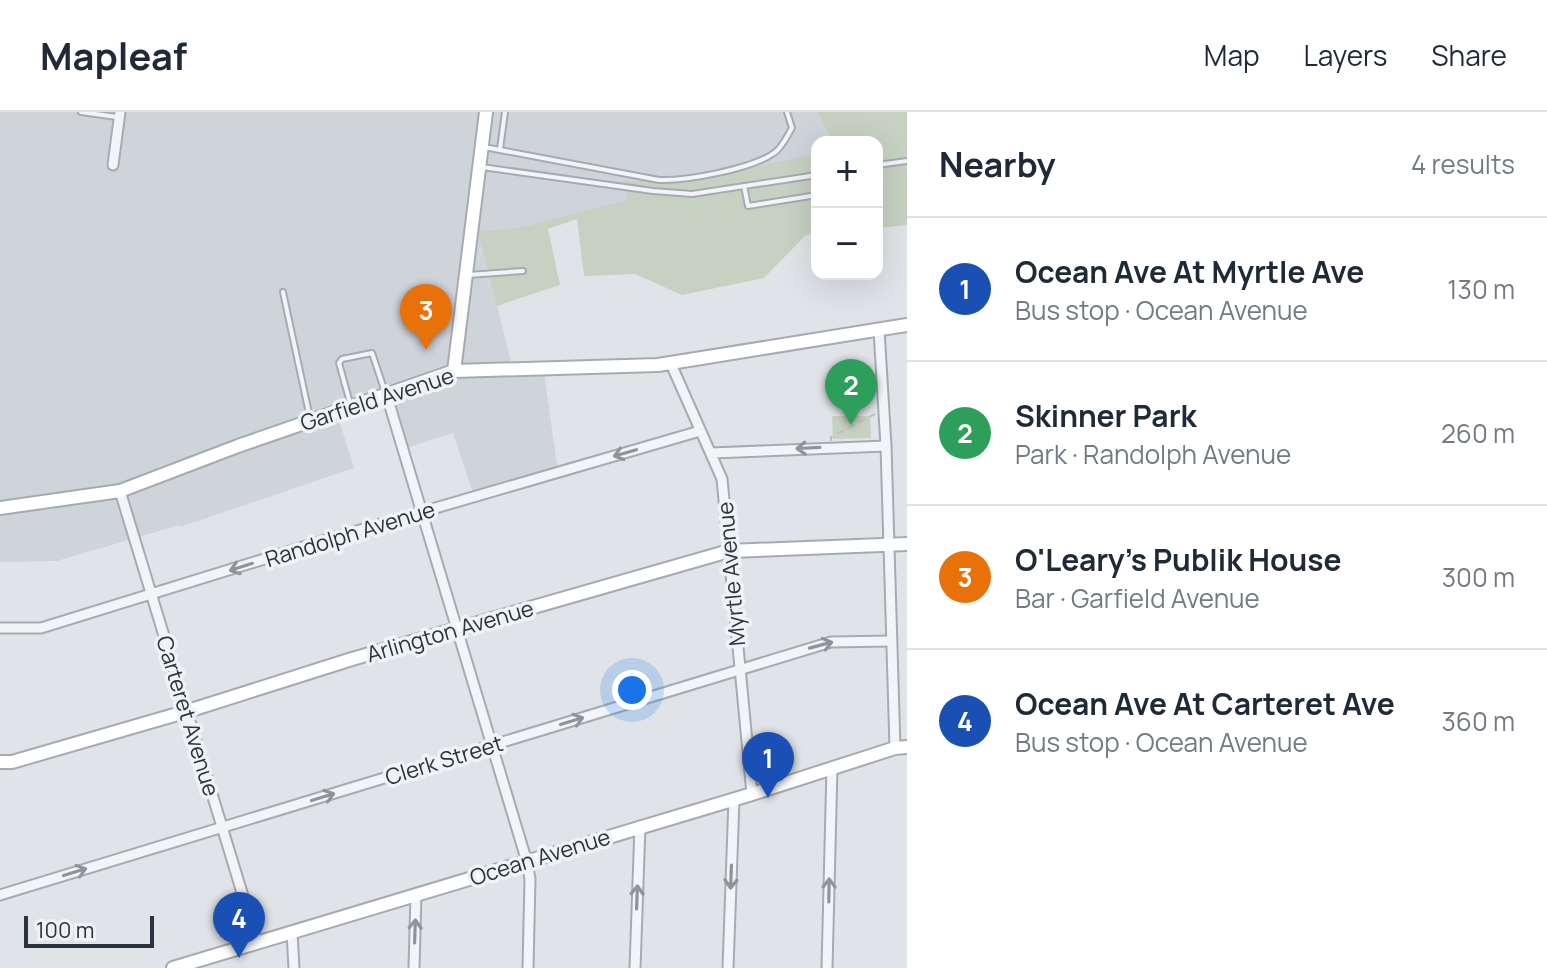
<!DOCTYPE html>
<meta charset="utf-8">
<style>
:root{--surface:#fff;--page:#f6f6f7;--text:#1f2937;--muted:#747a83;--line:#e0e1e3;--accent:#c44e67}
body{margin:0;font-family:Manrope,sans-serif;background:var(--page);color:var(--text)}
.controls{position:absolute;right:24px;top:24px;display:grid;overflow:hidden;border-radius:16px;box-shadow:0 8px 32px #0002}
.controls button{width:72px;height:72px;display:grid;place-items:center;padding:0;border:0;border-bottom:2px solid var(--line);background:var(--surface);color:var(--text);font:40px sans-serif}
.scale{position:absolute;left:24px;bottom:20px;width:130px;box-sizing:border-box;padding-left:8px;border:4px solid #2a333e;border-top:0;font-size:22px;line-height:28px;white-space:nowrap;color:#2a333e;-webkit-text-stroke:6px #f0f3f6;paint-order:stroke}
.you{position:absolute;left:632px;top:578px;width:28px;height:28px;margin:-20px;border:6px solid #fff;border-radius:50%;background:#1a73e8;box-shadow:0 0 0 12px #1a73e833}
.badge{display:grid;place-items:center;width:52px;height:52px;border-radius:50%;background:var(--accent);color:#fff;font-size:26px;font-weight:700}
.pin{position:absolute;translate:-50% -66px;filter:drop-shadow(0 2px 4px #0008)}
.pin::after{content:'';position:absolute;top:42px;width:28px;height:24px;background:inherit;clip-path:polygon(0 0,100% 0,50% 100%)}
.list{margin:0;padding:0;list-style:none}
h2{display:flex;justify-content:space-between;align-items:center;height:104px;margin:0;padding:0 32px;font-size:34px}
h2 small{font-size:26px;font-weight:400;color:var(--muted)}
.list li{display:grid;grid-template-columns:52px 1fr auto;gap:24px;align-items:center;box-sizing:border-box;height:144px;padding:0 32px;border-top:2px solid var(--line)}
.list b{display:block;font-size:30px;white-space:nowrap}
.list p{margin:0;font-size:26px;white-space:nowrap;color:var(--muted)}
.list em{font-size:26px;font-style:normal;color:var(--muted)}
.map{position:relative;flex:none;width:907px;height:856px;overflow:hidden}
header{display:flex;align-items:center;gap:48px;box-sizing:border-box;height:112px;padding:0 40px;background:var(--surface);border-bottom:2px solid var(--line)}
header strong{font-size:38px}
nav{display:flex;gap:44px;margin-inline-start:auto;font-size:28px}
main{display:flex}
aside{flex:1;background:var(--surface)}
.map>svg:first-child{display:block}
.built{fill:#cfd3da}
.green{fill:#c7d1c2}
.lines{fill:none;stroke-linecap:round;stroke-linejoin:round}
.lane-casing{stroke:#a6abb2;stroke-width:8}
.street-casing{stroke:#a6abb2;stroke-width:13}
.secondary-casing{stroke:#a6abb2;stroke-width:16}
.path{stroke:#bbbec3;stroke-width:2;stroke-dasharray:6 6;stroke-linecap:butt}
.lane{stroke:#f3f4f7;stroke-width:4}
.street{stroke:#f3f4f7;stroke-width:9}
.secondary{stroke:#fff;stroke-width:12}
.oneway{stroke:#8e949a}
.labels{text-anchor:middle;stroke-width:7;stroke-linejoin:round;paint-order:stroke}
.street-label{font-size:22px;fill:#2a333e;stroke:#f0f3f6}
</style>
<header>
<strong>Mapleaf</strong>
<nav><a>Map</a><a>Layers</a><a>Share</a></nav>
</header>
<main>
<div class="map">
<svg width="907" height="856" viewBox="0 0 907 856">
<rect width="100%" height="100%" fill="#e0e4e8"/>
<path class="built" d="M0 0H817L832 30H817V41L683 71 624 68 629 88 518 116 479 119 512 255 543 254 558 360 474 384 453 321 406 336 388 278 336 299 354 356 180 415 179 413 57 449 0 450Z"/>
<g class="green">
<path d="M817 0H907V113L877 116V30H832Z"/>
<path d="M817 41V122L806 123 764 166 682 183 635 162 584 164 577 107 548 117 560 173 497 194 478 119 518 116 628 88 623 68 683 71Z"/>
<path d="M832 304H870L871 326 833 327Z"/>
</g>
<g class="lines">
<g class="lane-casing">
<g id="lane">
<path d="M81 0 117 5"/>
<path d="M484 35 659 68C686 69 752 57 774 41 782 36 787 24 792 16L787 0"/>
<path d="M500 37 505 0"/>
<path d="M877 53 907 49"/>
<path d="M482 55 653 79 692 82 817 63"/>
<path d="M744 74 748 94 817 83"/>
<path d="M468 163 523 159"/>
<path d="M283 180 310 306"/>
<path d="M350 291 339 251 342 247 372 241 385 280"/>
</g>
</g>
<g class="street-casing">
<g id="street">
<path d="M113 53 120 0"/>
<path d="M879 218 886 334 895 636"/>
<path d="M671 252 722 367 752 682"/>
<path d="M386 281 527 750 530 767 528 856"/>
<path d="M711 341 886 334"/>
<path d="M120 379 257 830"/>
<path d="M0 516H41L329 427 700 319"/>
<path d="M0 783 831 530 891 529"/>
<path d="M292 820 294 856"/>
<path d="M414 856 416 782"/>
<path d="M635 856 640 714"/>
<path d="M728 856 734 687"/>
<path d="M827 856 832 655"/>
</g>
</g>
<g class="secondary-casing">
<g id="secondary">
<path d="M454 259 486 0"/>
<path d="M0 396 120 379 238 334 454 259 658 253 907 213"/>
<path d="M0 650H12L188 599 352 547 729 439 907 432"/>
<path d="M173 856 752 682 895 636 907 635"/>
</g>
</g>
<path class="path" d="M831 329V325L875 302"/>
<use href="#lane" class="lane"/>
<use href="#street" class="street"/>
<use href="#secondary" class="secondary"/>
</g>
<defs><path id="oneway-shaft" d="M-6 0H5M1.5-3L5.5 0L1.5 3" fill="none" stroke-width="1.6" stroke-linecap="round" stroke-linejoin="round" transform="scale(2)"/></defs>
<g class="oneway">
<use href="#oneway-shaft" transform="translate(808 336) rotate(177)"/>
<use href="#oneway-shaft" transform="translate(625 341) rotate(164)"/>
<use href="#oneway-shaft" transform="translate(241 455) rotate(162)"/>
<use href="#oneway-shaft" transform="translate(821 533) rotate(-15)"/>
<use href="#oneway-shaft" transform="translate(572 609) rotate(-17)"/>
<use href="#oneway-shaft" transform="translate(323 685) rotate(-17)"/>
<use href="#oneway-shaft" transform="translate(75 760) rotate(-17)"/>
<use href="#oneway-shaft" transform="translate(731 765) rotate(92)"/>
<use href="#oneway-shaft" transform="translate(829 778) rotate(-89)"/>
<use href="#oneway-shaft" transform="translate(637 785) rotate(-88)"/>
<use href="#oneway-shaft" transform="translate(415 819) rotate(-88)"/>
</g>
<g class="labels">
<g class="street-label">
<text transform="translate(377 287) rotate(-18)" y="8">Garfield Avenue</text>
<text transform="translate(350 422) rotate(-17)" y="8">Randolph Avenue</text>
<text transform="translate(731 462) rotate(-95)" y="8">Myrtle Avenue</text>
<text transform="translate(450 519) rotate(-16)" y="8">Arlington Avenue</text>
<text transform="translate(188 604) rotate(73)" y="8">Carteret Avenue</text>
<text transform="translate(444 648) rotate(-17)" y="8">Clerk Street</text>
<text transform="translate(540 745) rotate(-17)" y="8">Ocean Avenue</text>
</g>
</g>
</svg>
<div class="controls">
<button>+</button>
<button>−</button>
</div>
<div class="scale">100 m</div>
<div class="you"></div>
<div class="pin badge" style="left:768px;top:686px;background:#1a4fb4">1</div>
<div class="pin badge" style="left:851px;top:313px;background:#2e9e5b">2</div>
<div class="pin badge" style="left:426px;top:238px;background:#e8710a">3</div>
<div class="pin badge" style="left:239px;top:846px;background:#1a4fb4">4</div>
</div>
<aside>
<h2>Nearby<small>4 results</small></h2>
<ul class="list">
<li><span class="badge" style="background:#1a4fb4">1</span><div><b>Ocean Ave At Myrtle Ave</b><p>Bus stop · Ocean Avenue</p></div><em>130 m</em></li>
<li><span class="badge" style="background:#2e9e5b">2</span><div><b>Skinner Park</b><p>Park · Randolph Avenue</p></div><em>260 m</em></li>
<li><span class="badge" style="background:#e8710a">3</span><div><b>O'Leary's Publik House</b><p>Bar · Garfield Avenue</p></div><em>300 m</em></li>
<li><span class="badge" style="background:#1a4fb4">4</span><div><b>Ocean Ave At Carteret Ave</b><p>Bus stop · Ocean Avenue</p></div><em>360 m</em></li>
</ul>
</aside>
</main>
